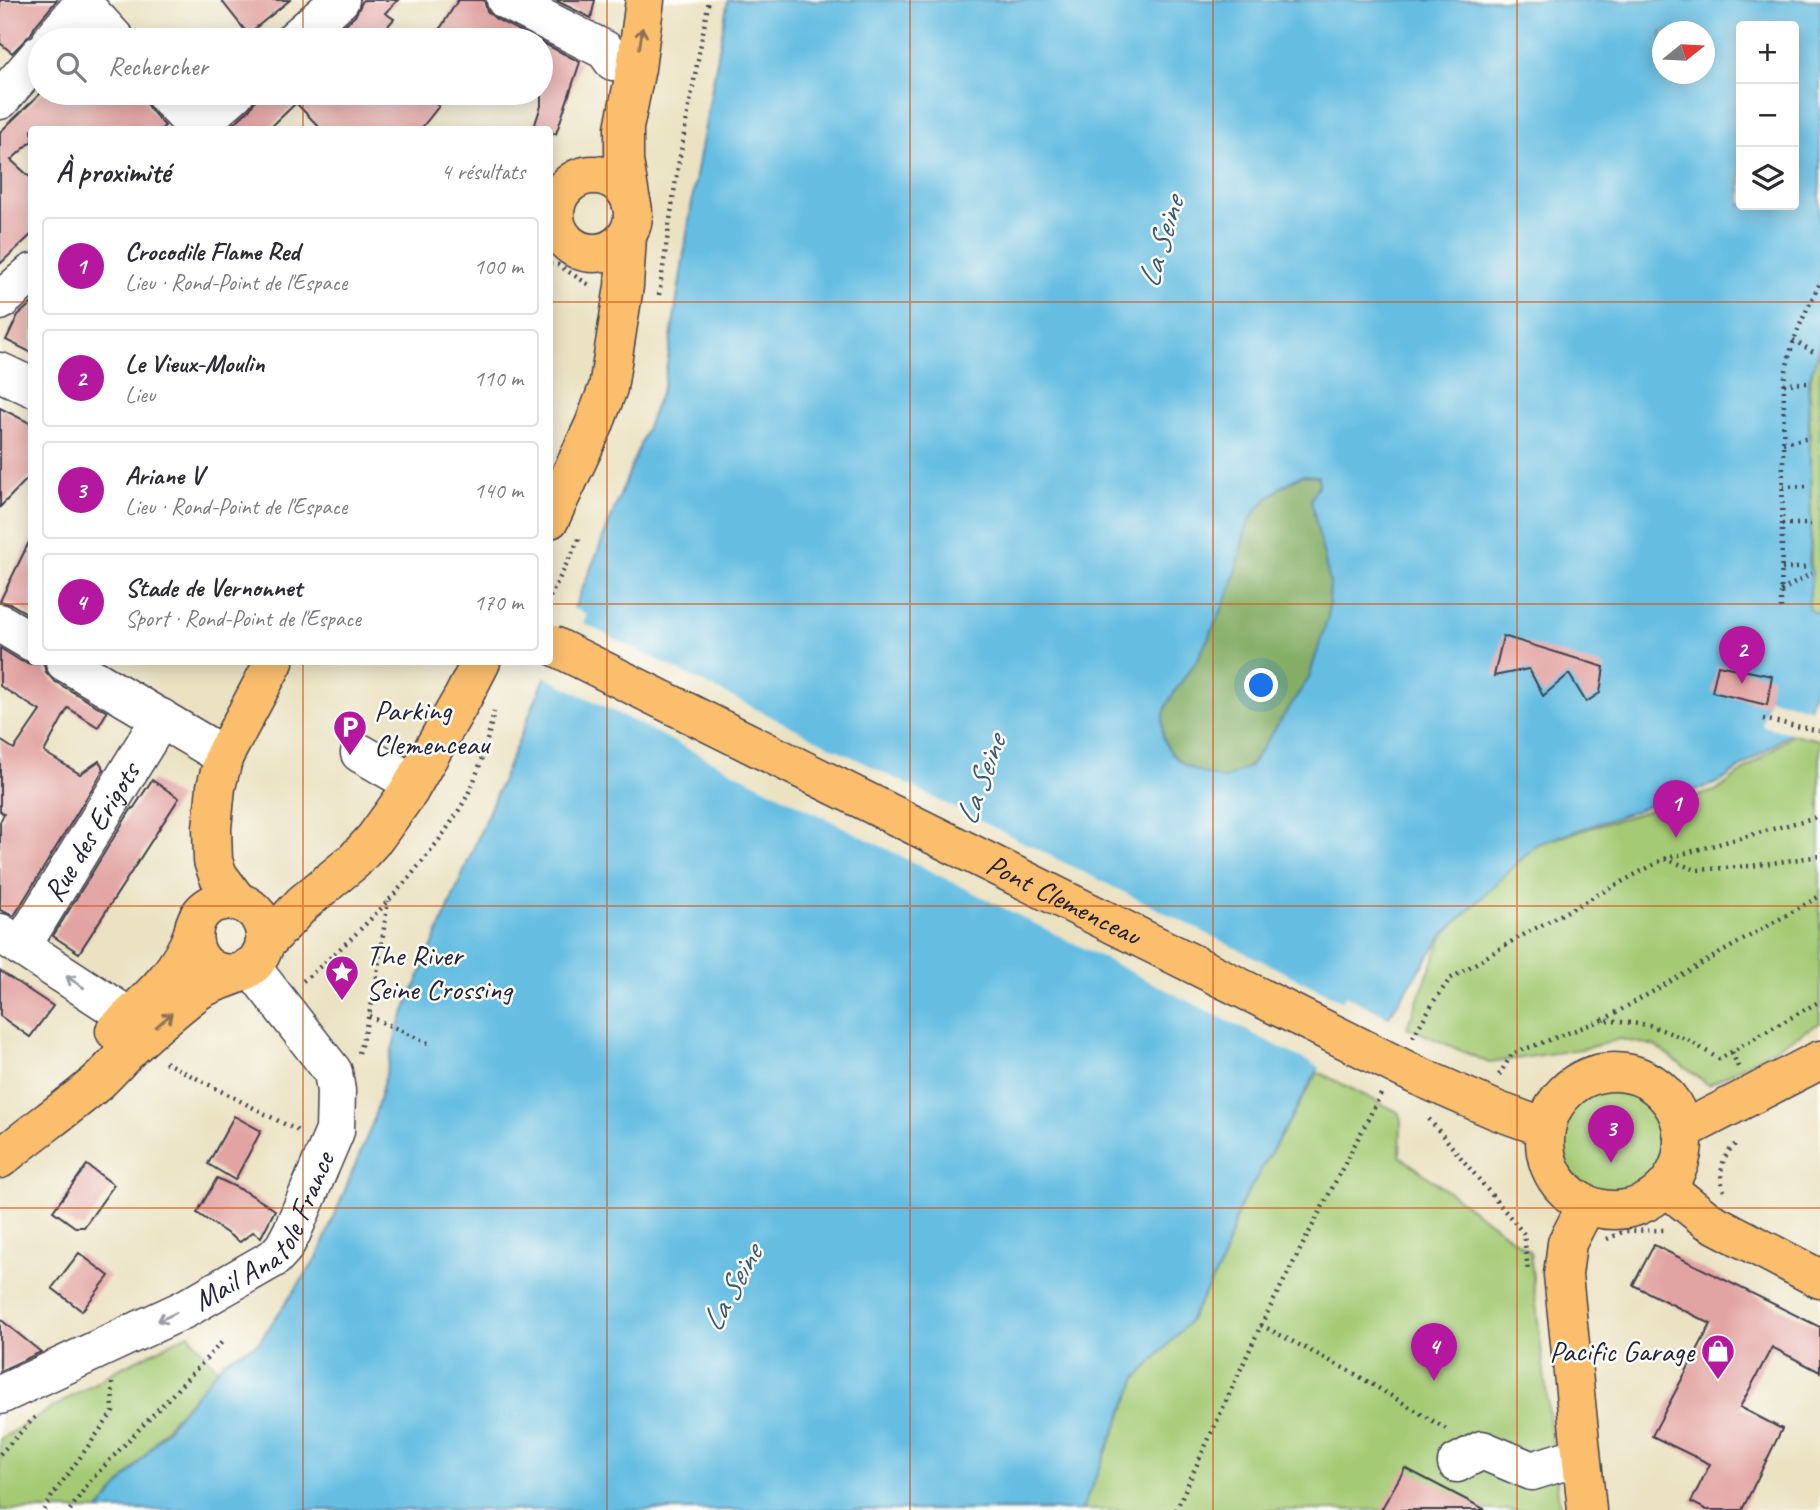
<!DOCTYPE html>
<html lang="fr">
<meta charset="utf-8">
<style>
:root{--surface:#fff;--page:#f2f2f3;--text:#2b2b33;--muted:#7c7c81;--line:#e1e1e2;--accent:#b5179e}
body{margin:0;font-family:Caveat,sans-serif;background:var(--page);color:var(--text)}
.controls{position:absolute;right:21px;top:21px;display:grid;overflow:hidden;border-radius:7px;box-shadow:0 4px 18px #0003}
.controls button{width:63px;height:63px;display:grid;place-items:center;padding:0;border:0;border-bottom:2px solid var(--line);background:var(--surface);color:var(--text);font:35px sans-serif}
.compass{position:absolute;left:1652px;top:21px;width:63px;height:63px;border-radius:50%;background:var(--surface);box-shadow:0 4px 18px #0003;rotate:72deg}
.you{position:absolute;left:1262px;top:686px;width:24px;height:24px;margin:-18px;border:5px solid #fff;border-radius:50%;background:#1a73e8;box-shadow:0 0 0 10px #1a73e833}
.badge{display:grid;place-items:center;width:46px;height:46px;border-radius:50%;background:var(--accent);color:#fff;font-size:23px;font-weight:700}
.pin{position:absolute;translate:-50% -58px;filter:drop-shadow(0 2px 4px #0008)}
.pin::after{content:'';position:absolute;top:37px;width:24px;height:21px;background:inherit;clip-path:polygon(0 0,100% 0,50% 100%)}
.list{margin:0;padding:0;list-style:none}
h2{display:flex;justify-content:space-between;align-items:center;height:91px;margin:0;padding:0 28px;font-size:30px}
h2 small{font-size:23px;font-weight:400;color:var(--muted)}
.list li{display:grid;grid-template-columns:46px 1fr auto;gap:21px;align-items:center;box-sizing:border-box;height:98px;margin:0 14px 14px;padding:0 14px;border:2px solid var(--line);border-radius:7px}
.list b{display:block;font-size:26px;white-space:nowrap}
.list p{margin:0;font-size:23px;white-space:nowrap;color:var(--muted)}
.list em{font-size:23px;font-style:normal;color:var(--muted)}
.icon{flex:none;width:38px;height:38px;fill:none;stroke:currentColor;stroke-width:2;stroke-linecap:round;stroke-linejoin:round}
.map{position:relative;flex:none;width:1820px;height:1510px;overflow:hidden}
.search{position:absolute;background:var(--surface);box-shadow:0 4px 18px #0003;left:28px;top:28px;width:525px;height:77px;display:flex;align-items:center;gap:18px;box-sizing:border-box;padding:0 24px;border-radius:38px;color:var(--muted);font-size:26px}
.panel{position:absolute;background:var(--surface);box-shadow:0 4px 18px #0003;left:28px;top:126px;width:525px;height:539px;border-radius:7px}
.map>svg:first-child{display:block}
.green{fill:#a5ca74;stroke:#647658;stroke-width:2}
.forest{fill:#84ae66;stroke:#536850;stroke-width:2}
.water{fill:#65bde2;stroke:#44708e;stroke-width:2;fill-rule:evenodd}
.pier{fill:#ebe2c2}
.building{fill:#e2a4a3}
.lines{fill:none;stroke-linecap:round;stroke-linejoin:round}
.minor-casing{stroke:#403f4f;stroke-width:41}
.major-casing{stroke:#403f4f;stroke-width:41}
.path{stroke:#403f4f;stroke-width:4.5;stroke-dasharray:2 5;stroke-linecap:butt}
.minor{stroke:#fff;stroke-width:38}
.major{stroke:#fabe6d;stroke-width:38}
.major-bridge-casing{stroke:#403f4f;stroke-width:41;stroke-linecap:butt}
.major-bridge{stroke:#fabe6d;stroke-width:38}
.oneway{stroke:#8e7054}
.oneway2{stroke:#9c9ca7}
.grid{fill:none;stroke:#d45411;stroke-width:2;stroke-opacity:0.55}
.labels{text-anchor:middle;stroke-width:5;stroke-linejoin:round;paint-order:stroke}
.poi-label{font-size:30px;fill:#22223b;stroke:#fdfcf7;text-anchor:start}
.street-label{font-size:30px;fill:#22223b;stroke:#fdfcf7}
.water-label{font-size:32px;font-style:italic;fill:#395875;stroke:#fdfcf7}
</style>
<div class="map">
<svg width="1820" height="1510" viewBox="0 0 1820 1510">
<rect width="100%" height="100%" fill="#fdfcf7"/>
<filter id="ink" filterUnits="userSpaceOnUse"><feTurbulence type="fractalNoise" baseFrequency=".0143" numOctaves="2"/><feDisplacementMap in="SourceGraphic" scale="14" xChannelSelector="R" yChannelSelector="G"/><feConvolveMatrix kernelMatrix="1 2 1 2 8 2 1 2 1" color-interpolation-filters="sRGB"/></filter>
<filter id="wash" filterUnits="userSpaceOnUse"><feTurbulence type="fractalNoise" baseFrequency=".00686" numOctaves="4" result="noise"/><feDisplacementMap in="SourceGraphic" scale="28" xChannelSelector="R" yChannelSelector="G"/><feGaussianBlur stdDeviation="1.57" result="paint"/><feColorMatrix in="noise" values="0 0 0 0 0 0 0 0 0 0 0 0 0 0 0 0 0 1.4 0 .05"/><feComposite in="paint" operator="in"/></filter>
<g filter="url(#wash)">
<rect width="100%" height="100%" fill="#ebe2c2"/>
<g class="green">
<path d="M1820 347V616L1808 609C1814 556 1809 497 1810 442 1810 405 1804 383 1820 347Z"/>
<path d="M1793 734 1820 740V1023L1709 1085 1655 1046 1620 1039 1587 1048 1489 1063 1407 1027 1444 934 1537 844 1718 790Z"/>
<path d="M1318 1072 1398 1112 1401 1120 1400 1156 1530 1252 1560 1510H1082L1137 1378 1188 1323 1221 1265 1239 1208Z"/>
<circle cx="1612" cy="1141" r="51"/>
<path d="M189 1334 219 1371 172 1420 104 1510H0V1439L115 1371Z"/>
</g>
<path class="forest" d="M1302 475 1318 476 1319 483 1311 500 1330 583 1328 617 1309 678 1250 766 1224 780C1199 773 1169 764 1163 735 1157 703 1187 679 1200 654 1212 631 1225 606 1233 581 1240 562 1242 530 1253 515 1265 497 1283 485 1302 475Z"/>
<path class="water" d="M728 0H1820V347L1808 383 1811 524 1809 567 1812 573 1808 608 1820 616V671L1809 708 1796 729 1720 782 1537 844 1444 934 1388 1017 1345 996 1320 1067 1239 1208 1221 1265 1188 1323 1137 1378 1082 1510H99L225 1360 258 1343 317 1258 373 1122 398 1028 596 556 664 384 696 176ZM1741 26H1794V205H1741ZM1662 32H1704V74H1662ZM1302 475 1318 476 1319 483 1311 500 1330 583 1328 617 1309 678 1250 766 1224 779C1199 773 1169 764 1163 735 1157 703 1187 679 1200 654 1212 631 1225 606 1233 581 1240 562 1242 531 1253 515 1265 497 1283 485 1302 475Z"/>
<g class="pier">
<path d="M571 607 587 615 583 623 1342 1001 1345 995 1391 1018 1387 1020 1347 1000 1321 1073 1318 1072 1319 1067 544 676 539 683Z"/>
<path d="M1768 698 1812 709 1795 734 1762 726Z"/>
</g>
<g id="blocks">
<g class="building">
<path d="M0 0H57L35 26 31 34 12 53 0 43Z"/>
<path d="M221 0H290L248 34Z"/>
<path d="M363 0H398L385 13 394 19 387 27 406 40H327L355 16Z"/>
<path d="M458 0H484L487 11 496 19 537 40H433Z"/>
<path d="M555 0H595L591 18Z"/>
<path d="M541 42 580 62 556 134 550 132V130L534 127 541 106Z"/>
<path d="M41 93H143L148 107 165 126 160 130H32V141L11 160 32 179V234L0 264V132Z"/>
<path d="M259 93H417L439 106 420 130H322L296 103 268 130H227L250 109Z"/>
<path d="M32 303V353L6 340 18 315Z"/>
<path d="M0 408 32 424V474L0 507Z"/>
<path d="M32 536V616L11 604 0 601Z"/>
<path d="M1503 636 1604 667 1600 693 1586 702 1569 674 1543 696 1529 669 1494 676Z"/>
<path d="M0 648 21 661 31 664 43 662 46 672 54 681 107 712 98 727 68 708 44 752 80 774 99 761 104 769 14 916 0 910V822L4 814 0 811V740L14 749 40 711 0 686Z"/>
<path d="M1718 665 1772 676 1767 705 1712 692Z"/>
<path d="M152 780 179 798 79 953 53 936 132 808 133 809Z"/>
<path d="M0 971 53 1006 30 1037 0 1016Z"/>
<path d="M234 1116 261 1131 235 1180 208 1164Z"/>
<path d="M87 1165 114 1185 84 1227H75L53 1211Z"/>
<path d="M217 1178 248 1193 275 1210 261 1237 253 1232 240 1242 197 1213Z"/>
<path d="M1654 1245 1820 1327V1372L1772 1347 1740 1407 1782 1429 1742 1510H1707L1691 1502 1710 1464 1652 1436 1711 1324 1633 1285Z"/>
<path d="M79 1253 109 1276 82 1311 52 1288Z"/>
<path d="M0 1319 41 1352 0 1371Z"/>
<path d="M1405 1468 1486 1510H1381Z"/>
</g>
</g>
</g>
<g filter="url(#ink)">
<use href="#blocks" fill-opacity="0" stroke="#403f4f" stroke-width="2"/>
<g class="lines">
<g class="minor-casing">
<g id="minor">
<path d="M506 0 605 50 613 61"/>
<path d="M84 5 116 40"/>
<path d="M52 40 86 0"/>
<path d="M294 40 340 0"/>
<path d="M164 93 199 130"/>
<path d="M0 100 40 54"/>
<path d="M193 130 235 93"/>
<path d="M0 301 32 273"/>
<path d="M0 372 32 387"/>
<path d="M0 623 32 642"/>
<path d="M65 662 224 756"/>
<path d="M360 753 402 777 409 791"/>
<path d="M0 933 129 1017"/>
<path id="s1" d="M21 947 161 718"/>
<path id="s2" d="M0 1395 185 1309 274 1258 284 1247 292 1232 335 1131 336 1091 333 1072 259 977 249 967"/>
<path d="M1457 1463 1482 1450 1532 1471 1580 1456"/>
</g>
</g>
<g class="major-casing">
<g id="major">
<circle cx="594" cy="214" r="39"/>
<path d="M631 202 624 161V128L636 68 645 0"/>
<path d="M550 519 594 425 608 388 624 286 627 236"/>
<path d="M238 902 218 875 213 861 212 828 216 787 224 756 274 662"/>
<path d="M265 944 303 903 354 861 375 838 409 791 463 697 481 662"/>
<path d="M115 1031C146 1001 179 974 193 933"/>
<circle cx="1614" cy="1141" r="69"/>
<path d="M1416 1075 1498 1111 1546 1128"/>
<path d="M1682 1131 1820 1060"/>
<path d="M0 1159C30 1134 62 1112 92 1087 107 1075 119 1059 133 1046 154 1027 176 1007 198 991 216 978 246 977 258 959 276 934 257 897 225 901 177 906 186 980 236 973"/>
<path d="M1666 1187 1707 1220 1820 1279"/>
<path d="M1586 1206 1567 1243 1563 1275 1587 1510"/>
</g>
</g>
<g class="path">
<path d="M550 264 558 265 591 286"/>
<path d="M659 295 677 172 709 0"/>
<path d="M1793 340 1817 354"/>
<path d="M1784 384 1808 383"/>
<path d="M1783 443 1810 438"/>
<path d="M1783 487 1809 486"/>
<path d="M1782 524H1811"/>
<path d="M1782 569 1809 567"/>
<path d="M1781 591 1812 573"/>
<path d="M550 597 581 535"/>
<path d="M1781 609 1784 384C1789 343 1802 320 1820 283"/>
<path d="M1763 719 1820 731"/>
<path d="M1665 859 1697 870 1750 866 1820 856"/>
<path d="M303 981C359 935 431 862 466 798 480 771 487 741 494 712"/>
<path d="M369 1016 430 1044"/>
<path d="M1603 1020 1820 896"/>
<path d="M1413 1037 1434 1001 1450 979 1514 940 1664 859 1820 816"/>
<path d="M1732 1052 1738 1067"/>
<path d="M359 1053 374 995 388 901"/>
<path d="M165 1062 300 1132"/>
<path d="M1499 1075 1512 1054 1602 1020 1649 1025 1688 1040 1719 1059 1820 1001"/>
<path d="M1429 1119 1524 1234 1528 1271"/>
<path d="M1724 1191C1718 1174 1722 1154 1737 1143"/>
<path d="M1607 1239 1625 1231 1666 1230"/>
<path d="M1261 1325 1355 1374 1448 1430"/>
<path d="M0 1454 35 1417"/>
<path d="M44 1510 52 1496 113 1412 112 1379"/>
<path d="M70 1510 90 1481 223 1341"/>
<path d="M1176 1510 1261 1325 1381 1094"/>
</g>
<use href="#minor" class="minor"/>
<use href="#major" class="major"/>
<g class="major-bridge-casing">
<g id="major-bridge">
<path id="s3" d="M550 644 1416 1075"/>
</g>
</g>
<use href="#major-bridge" class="major-bridge"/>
</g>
<defs><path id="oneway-shaft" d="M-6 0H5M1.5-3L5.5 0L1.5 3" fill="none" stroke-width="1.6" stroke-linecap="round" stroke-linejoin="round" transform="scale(1.75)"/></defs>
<g class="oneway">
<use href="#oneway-shaft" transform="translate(641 38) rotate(-82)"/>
<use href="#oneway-shaft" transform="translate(164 1020) rotate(-41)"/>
</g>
<g class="oneway2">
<use href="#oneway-shaft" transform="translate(75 982) rotate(-147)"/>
<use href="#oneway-shaft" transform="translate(167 1317) rotate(154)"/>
</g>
</g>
<path class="grid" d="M303 0V40M607 0V1510M910 0V1510M1213 0V1510M1517 0V1510M303 93V130M0 302H32M550 302H1820M0 604H32M550 604H1820M303 662V1510M0 906H1820M0 1208H1820"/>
<defs>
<g id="parking-pin" transform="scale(1.75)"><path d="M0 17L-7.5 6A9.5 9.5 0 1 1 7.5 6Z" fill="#b5179e" stroke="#fdfcf7"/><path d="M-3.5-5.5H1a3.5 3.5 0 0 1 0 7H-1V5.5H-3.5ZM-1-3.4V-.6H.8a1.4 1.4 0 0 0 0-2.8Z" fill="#fff"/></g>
<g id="sight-pin" transform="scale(1.75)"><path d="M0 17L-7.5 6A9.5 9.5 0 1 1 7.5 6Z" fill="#b5179e" stroke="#fdfcf7"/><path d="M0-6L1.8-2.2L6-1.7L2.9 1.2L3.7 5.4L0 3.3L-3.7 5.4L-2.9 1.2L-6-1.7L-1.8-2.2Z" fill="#fff"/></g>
<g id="shop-pin" transform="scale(1.75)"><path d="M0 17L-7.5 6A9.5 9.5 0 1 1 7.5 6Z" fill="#b5179e" stroke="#fdfcf7"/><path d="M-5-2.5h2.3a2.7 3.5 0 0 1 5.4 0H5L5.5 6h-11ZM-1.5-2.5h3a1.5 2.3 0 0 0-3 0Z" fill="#fff"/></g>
</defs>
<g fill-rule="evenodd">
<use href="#parking-pin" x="350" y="727"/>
<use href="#sight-pin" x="342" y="972"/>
<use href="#shop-pin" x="1718" y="1351"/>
</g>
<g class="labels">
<g class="poi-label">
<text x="374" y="720">Parking<tspan x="374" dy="34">Clemenceau</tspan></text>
<text x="366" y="965">The River<tspan x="366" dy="34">Seine Crossing</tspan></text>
<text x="1694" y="1361" text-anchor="end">Pacific Garage</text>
</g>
<g class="street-label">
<text dy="10" stroke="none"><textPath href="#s1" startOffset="135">Rue des Erigots</textPath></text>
<text dy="10" stroke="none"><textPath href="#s3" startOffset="574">Pont Clemenceau</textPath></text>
<text dy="10" stroke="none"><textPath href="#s2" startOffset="320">Mail Anatole France</textPath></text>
</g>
<g class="water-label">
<text transform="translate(1160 242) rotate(-73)" y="11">La Seine</text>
<text transform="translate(980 780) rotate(-70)" y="11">La Seine</text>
<text transform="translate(731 1288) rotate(-61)" y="11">La Seine</text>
</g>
</g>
</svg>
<div class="controls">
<button>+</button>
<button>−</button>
<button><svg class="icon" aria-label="layers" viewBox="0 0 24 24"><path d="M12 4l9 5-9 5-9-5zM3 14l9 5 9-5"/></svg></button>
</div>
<svg class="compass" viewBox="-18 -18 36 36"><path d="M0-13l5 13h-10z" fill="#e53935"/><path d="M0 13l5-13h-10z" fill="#7c7c81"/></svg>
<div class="you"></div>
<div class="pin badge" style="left:1676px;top:838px">1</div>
<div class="pin badge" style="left:1742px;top:684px">2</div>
<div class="pin badge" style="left:1611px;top:1163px">3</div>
<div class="pin badge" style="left:1434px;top:1381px">4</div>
<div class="search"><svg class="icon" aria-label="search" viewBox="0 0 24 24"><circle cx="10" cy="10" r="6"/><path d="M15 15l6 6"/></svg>Rechercher</div>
<section class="panel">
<h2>À proximité<small>4 résultats</small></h2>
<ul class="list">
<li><span class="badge">1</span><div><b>Crocodile Flame Red</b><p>Lieu · Rond-Point de l'Espace</p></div><em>100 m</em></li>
<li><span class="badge">2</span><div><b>Le Vieux-Moulin</b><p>Lieu</p></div><em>110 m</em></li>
<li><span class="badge">3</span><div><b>Ariane V</b><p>Lieu · Rond-Point de l'Espace</p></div><em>140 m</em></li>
<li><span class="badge">4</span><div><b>Stade de Vernonnet</b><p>Sport · Rond-Point de l'Espace</p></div><em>170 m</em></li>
</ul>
</section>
</div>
